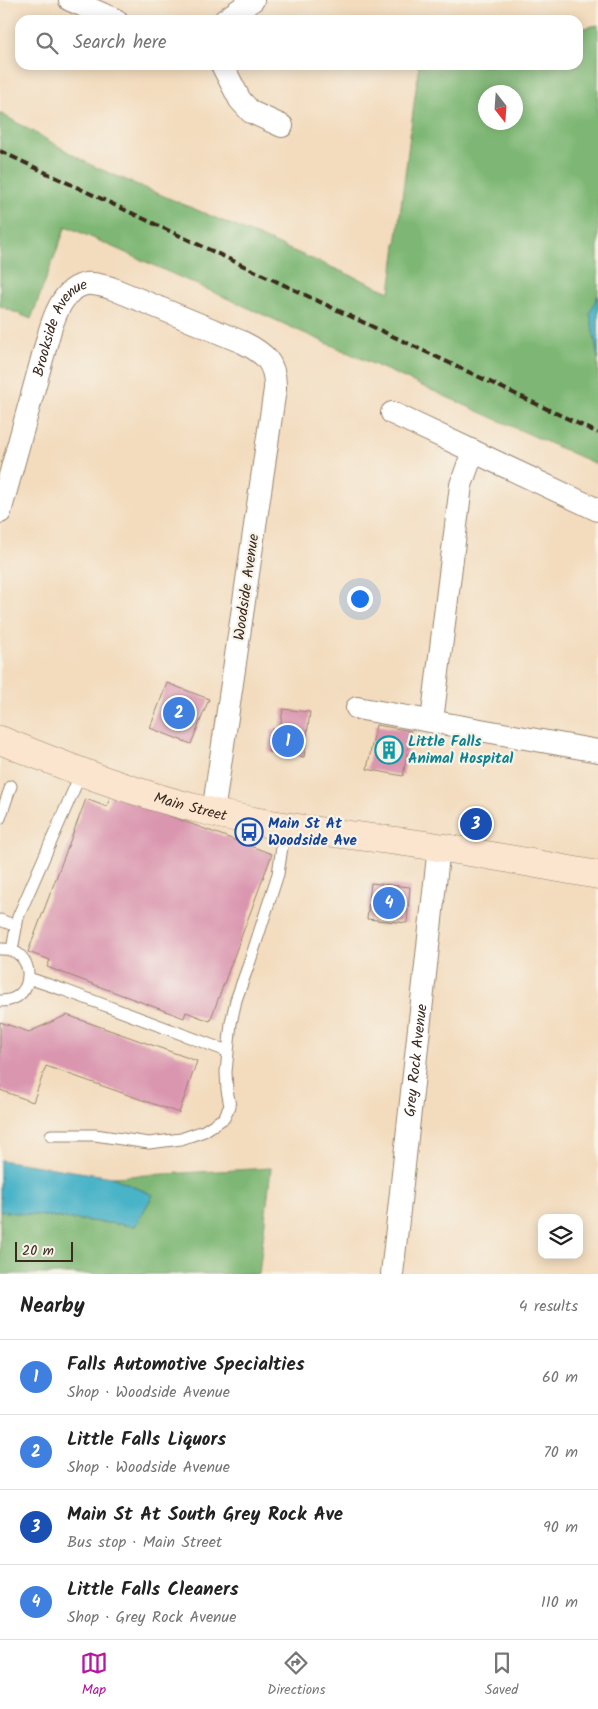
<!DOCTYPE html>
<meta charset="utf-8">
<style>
:root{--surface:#fff;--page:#f6f6f6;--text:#222;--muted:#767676;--line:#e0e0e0;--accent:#b5179e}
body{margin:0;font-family:Kalam,sans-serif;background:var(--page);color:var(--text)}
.controls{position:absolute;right:15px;bottom:15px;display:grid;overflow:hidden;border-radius:10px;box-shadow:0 2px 12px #0003}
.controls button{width:45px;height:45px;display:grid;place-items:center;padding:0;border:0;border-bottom:1px solid var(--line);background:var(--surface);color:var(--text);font:25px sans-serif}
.compass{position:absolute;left:478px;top:85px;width:45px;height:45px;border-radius:50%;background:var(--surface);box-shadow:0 2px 12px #0003;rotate:163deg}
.scale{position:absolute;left:15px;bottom:12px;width:58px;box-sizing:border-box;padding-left:5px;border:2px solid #3b2a1e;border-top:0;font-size:14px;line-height:18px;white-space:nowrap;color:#3b2a1e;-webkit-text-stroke:4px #f7f3e8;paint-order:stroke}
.you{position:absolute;left:359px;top:598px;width:18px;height:18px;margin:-12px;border:4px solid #fff;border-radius:50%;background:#1a73e8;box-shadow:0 0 0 8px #1a73e833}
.badge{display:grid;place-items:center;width:32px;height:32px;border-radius:50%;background:var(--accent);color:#fff;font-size:16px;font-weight:700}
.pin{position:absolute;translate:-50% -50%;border:2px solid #fff;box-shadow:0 1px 5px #0006}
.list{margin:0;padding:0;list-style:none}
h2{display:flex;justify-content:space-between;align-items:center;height:65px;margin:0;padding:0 20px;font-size:21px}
h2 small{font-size:16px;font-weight:400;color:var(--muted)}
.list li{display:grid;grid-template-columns:32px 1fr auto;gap:15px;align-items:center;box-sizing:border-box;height:75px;padding:0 20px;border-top:1px solid var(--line)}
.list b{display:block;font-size:19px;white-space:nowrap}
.list p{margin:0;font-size:16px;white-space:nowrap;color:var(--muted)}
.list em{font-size:16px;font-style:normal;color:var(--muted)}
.icon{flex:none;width:28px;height:28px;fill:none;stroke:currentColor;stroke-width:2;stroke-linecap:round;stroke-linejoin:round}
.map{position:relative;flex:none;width:598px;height:1274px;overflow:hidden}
.search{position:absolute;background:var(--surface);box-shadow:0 2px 12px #0003;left:15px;right:15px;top:15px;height:55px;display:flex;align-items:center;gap:12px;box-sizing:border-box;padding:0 18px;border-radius:15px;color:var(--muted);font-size:19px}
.sheet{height:365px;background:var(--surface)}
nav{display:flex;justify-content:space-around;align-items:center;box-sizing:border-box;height:70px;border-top:1px solid var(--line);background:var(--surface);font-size:14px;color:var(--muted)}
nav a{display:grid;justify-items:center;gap:2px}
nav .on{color:var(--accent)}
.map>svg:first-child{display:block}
.forest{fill:#7eb774;stroke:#5c7049;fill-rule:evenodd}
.water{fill:#4ab3c8;stroke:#426e73}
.building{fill:#da95af}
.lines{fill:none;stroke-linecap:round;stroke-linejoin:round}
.service-casing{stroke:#97836e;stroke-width:13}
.minor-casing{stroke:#97836e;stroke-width:24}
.secondary-casing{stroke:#97836e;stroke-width:29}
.service{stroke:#fff;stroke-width:11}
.minor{stroke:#fff;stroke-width:22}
.secondary{stroke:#fbe5cf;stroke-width:28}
.rail{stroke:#3b2a1e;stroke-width:4;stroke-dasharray:8 4;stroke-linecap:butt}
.labels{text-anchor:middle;stroke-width:4.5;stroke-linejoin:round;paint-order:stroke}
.street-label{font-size:15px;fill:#3b2a1e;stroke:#f7f3e8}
.culture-label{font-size:15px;font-weight:bold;fill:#0d838f;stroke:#f7f3e8;text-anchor:start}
.transit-label{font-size:15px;font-weight:bold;fill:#164399;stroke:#f7f3e8;text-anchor:start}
</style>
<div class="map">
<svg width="598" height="1274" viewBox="0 0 598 1274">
<rect width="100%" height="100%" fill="#f7f3e8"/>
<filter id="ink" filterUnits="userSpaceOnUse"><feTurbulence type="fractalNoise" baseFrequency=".02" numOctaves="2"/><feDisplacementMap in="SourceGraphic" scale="10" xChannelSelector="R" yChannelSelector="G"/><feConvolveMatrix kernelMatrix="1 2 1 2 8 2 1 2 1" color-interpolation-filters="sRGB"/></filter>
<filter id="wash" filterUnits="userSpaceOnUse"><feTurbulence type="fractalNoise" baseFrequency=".0096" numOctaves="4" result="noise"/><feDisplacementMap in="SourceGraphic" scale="20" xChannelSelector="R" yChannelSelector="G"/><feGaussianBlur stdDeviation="1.12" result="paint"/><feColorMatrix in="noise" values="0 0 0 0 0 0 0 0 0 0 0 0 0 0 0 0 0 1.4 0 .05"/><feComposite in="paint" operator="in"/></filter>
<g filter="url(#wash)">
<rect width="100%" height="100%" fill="#f3dcbe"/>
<g class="forest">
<path d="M598 25V465L66 226 31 319 0 306V113L93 166 390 292 419 65H578V29ZM486 92H516V122H486Z"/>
<path d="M271 1168 259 1274H0V1211L135 1226 153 1195 112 1177Z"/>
</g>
<g class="water">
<path d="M598 295V359L590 313Z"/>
<path d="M0 1160 112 1177 153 1195 135 1226 0 1211Z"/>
</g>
<g id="blocks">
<g class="building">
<path d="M167 683 209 699 191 744 150 728Z"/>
<path d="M283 709 310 712 304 757 268 752 272 729 280 730Z"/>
<path d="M376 725 411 731 403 776 367 769Z"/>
<path d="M111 794 272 854 210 1021 186 1012 184 1018 47 967 50 960 28 952 86 799 107 807Z"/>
<path d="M371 883 410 887 407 923 367 919Z"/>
<path d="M67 1015 197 1061 179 1113 46 1066 33 1102 0 1090V1022L29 1032Z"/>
</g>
</g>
</g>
<g filter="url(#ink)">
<use href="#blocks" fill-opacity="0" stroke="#97836e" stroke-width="1"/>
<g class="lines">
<g class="service-casing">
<g id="service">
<path d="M0 818 11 786"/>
<path d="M0 920 16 926"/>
<path d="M0 949C37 947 38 1002 0 1001"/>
<path d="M12 950 18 917 81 773"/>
<path d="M28 978 64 990 227 1051"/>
<path d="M51 1135H95L149 1143 181 1139 204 1131 224 1118 230 1106 227 1090 226 1072 231 1023 236 1000 250 961 278 874 285 827"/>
</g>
</g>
<g class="minor-casing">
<g id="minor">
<path d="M70 0 116 20"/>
<path d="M225 20 253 0"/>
<path d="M222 65 240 100 251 112 282 126"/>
<path d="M392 413 598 510"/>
<path id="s1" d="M0 512 50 330C56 311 65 288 86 284 94 283 103 286 111 288L242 342C264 353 276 362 275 389L213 813"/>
<path d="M357 708 598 751"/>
<path d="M432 721 461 485 473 451"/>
<path id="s2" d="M392 1274 439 847"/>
</g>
</g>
<g class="secondary-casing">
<g id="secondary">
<path id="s3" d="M0 740C69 768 138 795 211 812 285 830 362 835 438 847 492 855 545 866 598 875"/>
</g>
</g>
<use href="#service" class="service"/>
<use href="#minor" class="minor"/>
<use href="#secondary" class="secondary"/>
<path class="rail" d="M0 151 598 433"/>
</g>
</g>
<defs>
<g id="building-ring" transform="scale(1.4375)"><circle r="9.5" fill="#f7f3e8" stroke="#0f9aa8" stroke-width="1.5"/><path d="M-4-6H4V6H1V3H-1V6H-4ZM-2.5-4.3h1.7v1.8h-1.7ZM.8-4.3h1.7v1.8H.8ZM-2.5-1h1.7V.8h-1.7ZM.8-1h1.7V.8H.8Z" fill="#0f9aa8"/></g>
<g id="bus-ring" transform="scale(1.4375)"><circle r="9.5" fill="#f7f3e8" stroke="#1a4fb4" stroke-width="1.5"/><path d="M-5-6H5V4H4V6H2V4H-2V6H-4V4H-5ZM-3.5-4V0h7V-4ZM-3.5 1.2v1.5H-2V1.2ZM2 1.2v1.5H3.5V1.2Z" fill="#1a4fb4"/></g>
</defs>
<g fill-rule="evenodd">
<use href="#building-ring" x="389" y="750"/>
<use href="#bus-ring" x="249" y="832"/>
</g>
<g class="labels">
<g class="street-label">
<text dy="5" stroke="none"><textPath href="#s1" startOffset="196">Brookside Avenue</textPath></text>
<text transform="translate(246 587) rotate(-82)" y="5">Woodside Avenue</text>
<text dy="5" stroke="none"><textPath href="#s3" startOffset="202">Main Street</textPath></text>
<text dy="5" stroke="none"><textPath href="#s2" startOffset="215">Grey Rock Avenue</textPath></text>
</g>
<g class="culture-label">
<text x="408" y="746">Little Falls<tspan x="408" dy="17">Animal Hospital</tspan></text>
</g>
<g class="transit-label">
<text x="268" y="828">Main St At<tspan x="268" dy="17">Woodside Ave</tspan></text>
</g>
</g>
</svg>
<div class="controls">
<button><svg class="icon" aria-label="layers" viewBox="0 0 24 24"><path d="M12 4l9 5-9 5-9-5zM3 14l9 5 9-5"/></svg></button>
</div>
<svg class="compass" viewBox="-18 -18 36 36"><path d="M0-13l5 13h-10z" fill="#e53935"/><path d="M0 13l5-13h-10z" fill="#767676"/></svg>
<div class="scale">20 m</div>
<div class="you"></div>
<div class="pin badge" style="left:288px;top:741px;background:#3f7fe0">1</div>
<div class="pin badge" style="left:179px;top:713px;background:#3f7fe0">2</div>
<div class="pin badge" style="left:476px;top:824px;background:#1a4fb4">3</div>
<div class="pin badge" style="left:389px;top:903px;background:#3f7fe0">4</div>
<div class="search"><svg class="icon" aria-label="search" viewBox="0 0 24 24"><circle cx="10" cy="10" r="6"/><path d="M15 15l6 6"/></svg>Search here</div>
</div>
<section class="sheet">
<h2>Nearby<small>4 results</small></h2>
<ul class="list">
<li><span class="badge" style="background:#3f7fe0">1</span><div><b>Falls Automotive Specialties</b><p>Shop · Woodside Avenue</p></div><em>60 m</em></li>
<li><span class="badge" style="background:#3f7fe0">2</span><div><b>Little Falls Liquors</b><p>Shop · Woodside Avenue</p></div><em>70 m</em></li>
<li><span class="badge" style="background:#1a4fb4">3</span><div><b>Main St At South Grey Rock Ave</b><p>Bus stop · Main Street</p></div><em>90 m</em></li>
<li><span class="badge" style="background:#3f7fe0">4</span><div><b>Little Falls Cleaners</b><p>Shop · Grey Rock Avenue</p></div><em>110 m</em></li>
</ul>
</section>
<nav>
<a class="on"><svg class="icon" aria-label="map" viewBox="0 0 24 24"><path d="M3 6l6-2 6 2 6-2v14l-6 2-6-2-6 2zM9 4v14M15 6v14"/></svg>Map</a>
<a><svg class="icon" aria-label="directions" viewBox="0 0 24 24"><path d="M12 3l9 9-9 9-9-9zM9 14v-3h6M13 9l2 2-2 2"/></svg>Directions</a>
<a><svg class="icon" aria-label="saved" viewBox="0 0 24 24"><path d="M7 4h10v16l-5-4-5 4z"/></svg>Saved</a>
</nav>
